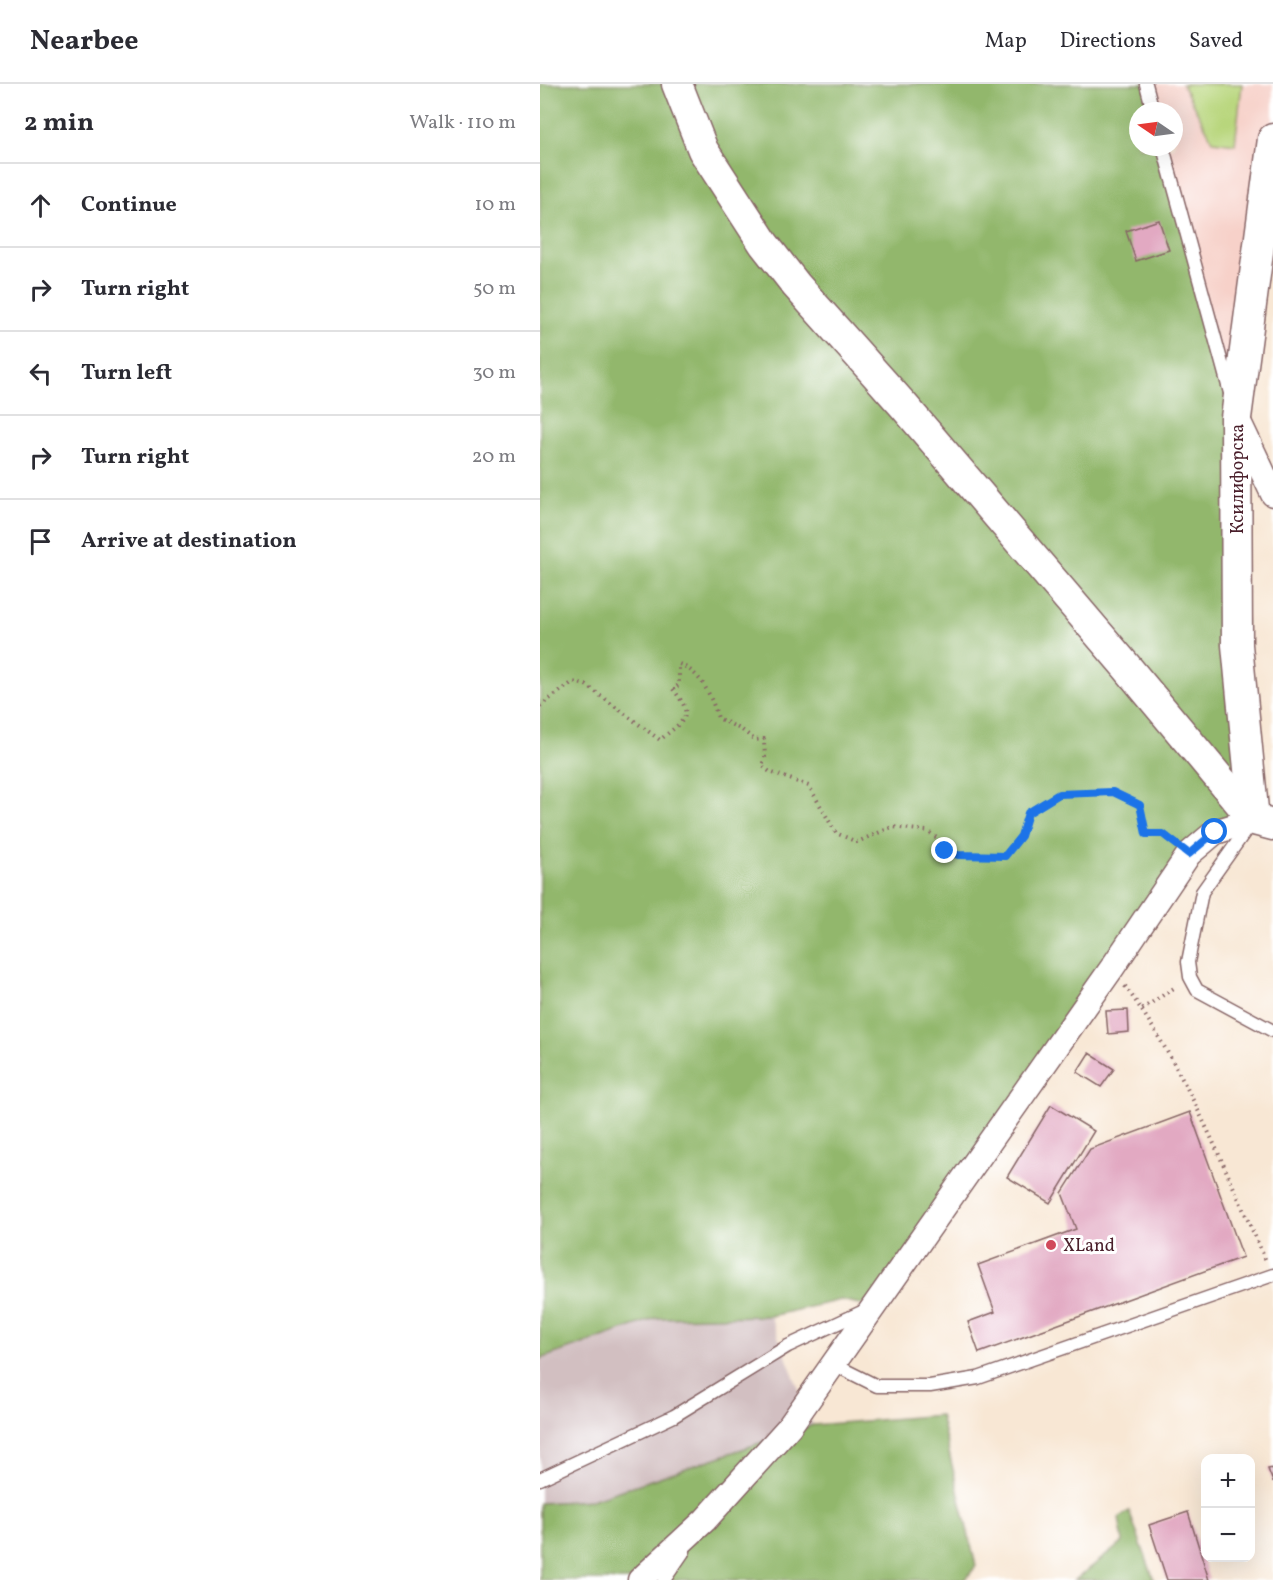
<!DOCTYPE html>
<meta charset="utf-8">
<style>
:root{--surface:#fff;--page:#f7f7f7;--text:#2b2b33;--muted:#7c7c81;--line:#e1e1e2}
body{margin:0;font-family:Vollkorn,serif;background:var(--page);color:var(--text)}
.controls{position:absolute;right:18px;bottom:18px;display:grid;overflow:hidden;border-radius:12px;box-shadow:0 6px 24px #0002}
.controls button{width:54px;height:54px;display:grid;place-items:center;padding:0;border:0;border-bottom:2px solid var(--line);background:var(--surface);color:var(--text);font:30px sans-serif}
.compass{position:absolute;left:589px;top:18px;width:54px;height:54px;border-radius:50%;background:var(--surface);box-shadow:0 6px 24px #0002;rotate:283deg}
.stop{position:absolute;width:18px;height:18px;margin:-14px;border:4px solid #1a73e8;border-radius:50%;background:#fff}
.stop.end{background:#1a73e8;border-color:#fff;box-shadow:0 2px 6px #0008}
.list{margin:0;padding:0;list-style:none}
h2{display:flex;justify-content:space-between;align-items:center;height:78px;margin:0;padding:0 24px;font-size:26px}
h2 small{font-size:20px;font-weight:400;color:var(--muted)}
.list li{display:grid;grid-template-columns:39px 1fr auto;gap:18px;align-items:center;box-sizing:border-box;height:84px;padding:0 24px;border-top:2px solid var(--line)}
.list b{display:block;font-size:22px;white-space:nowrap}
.list em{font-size:20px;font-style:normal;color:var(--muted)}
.icon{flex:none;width:33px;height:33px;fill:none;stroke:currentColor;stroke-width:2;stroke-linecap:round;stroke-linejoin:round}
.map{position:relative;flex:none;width:733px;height:1496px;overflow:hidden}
header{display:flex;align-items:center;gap:36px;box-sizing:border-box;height:84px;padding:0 30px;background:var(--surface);border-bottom:2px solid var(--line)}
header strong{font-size:28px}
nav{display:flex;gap:33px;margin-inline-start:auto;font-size:21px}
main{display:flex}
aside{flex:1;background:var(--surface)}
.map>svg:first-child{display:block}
.built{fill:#f7d1c9}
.industrial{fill:#d2bfc1}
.green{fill:#b8d67c;stroke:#817a54;stroke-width:1.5}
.forest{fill:#92b76c;stroke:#6e6b4c;stroke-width:1.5}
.building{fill:#e2a9c2}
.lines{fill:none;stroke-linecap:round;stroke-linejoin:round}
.service-casing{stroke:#876566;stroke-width:15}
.minor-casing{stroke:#876566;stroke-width:27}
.tertiary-casing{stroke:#876566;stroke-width:33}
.path{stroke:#876566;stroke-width:4;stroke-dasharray:1.5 4.5;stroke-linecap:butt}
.service{stroke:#fff;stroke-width:12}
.minor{stroke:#fff;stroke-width:24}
.tertiary{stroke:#fff;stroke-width:30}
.route{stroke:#1a73e8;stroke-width:8}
.poi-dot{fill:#d1495b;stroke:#fff;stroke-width:2}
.labels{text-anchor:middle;stroke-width:6;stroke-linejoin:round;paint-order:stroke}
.street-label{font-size:18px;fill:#4a1f2b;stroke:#fff}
.poi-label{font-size:18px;fill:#4a1f2b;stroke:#fff;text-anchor:start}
</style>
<header>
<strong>Nearbee</strong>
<nav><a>Map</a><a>Directions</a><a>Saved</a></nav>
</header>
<main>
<aside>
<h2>2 min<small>Walk · 110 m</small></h2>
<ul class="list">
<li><svg class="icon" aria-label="ahead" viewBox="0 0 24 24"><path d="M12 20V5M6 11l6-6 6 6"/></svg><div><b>Continue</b></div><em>10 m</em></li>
<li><svg class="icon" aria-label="right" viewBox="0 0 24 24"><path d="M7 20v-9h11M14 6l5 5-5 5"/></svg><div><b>Turn right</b></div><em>50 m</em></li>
<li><svg class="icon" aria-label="left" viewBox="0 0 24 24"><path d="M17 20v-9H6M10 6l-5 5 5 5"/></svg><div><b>Turn left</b></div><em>30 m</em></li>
<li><svg class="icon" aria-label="right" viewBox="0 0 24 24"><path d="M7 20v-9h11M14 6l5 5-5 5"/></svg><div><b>Turn right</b></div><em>20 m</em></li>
<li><svg class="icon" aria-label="arrive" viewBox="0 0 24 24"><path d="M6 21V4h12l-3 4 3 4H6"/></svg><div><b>Arrive at destination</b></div></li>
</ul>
</aside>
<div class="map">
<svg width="733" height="1496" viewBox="0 0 733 1496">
<rect width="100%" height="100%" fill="#fff"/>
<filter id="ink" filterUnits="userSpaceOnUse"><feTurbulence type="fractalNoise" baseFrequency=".0167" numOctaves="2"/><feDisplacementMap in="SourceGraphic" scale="12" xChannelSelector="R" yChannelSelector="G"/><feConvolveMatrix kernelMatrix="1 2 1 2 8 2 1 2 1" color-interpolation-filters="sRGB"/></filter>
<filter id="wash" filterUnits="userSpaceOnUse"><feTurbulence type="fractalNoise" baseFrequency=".008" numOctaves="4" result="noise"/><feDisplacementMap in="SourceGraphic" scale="24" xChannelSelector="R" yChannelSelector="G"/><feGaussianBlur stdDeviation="1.35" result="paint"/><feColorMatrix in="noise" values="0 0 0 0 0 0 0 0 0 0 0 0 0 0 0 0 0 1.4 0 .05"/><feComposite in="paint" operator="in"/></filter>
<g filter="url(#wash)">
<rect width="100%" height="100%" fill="#f8e7d4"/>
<path class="built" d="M608 0H733V55L696 334 623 63H634V27H613Z"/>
<path class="industrial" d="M230 1232 273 1341 52 1416 0 1419V1275L116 1234Z"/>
<path class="green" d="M642 0H702L695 60 673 57Z"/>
<g class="forest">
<path d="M0 0H606L613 27H598V63H623L696 334 714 736 675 748 333 1223 301 1216 230 1232 116 1234 0 1275Z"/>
<path d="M400 1331 436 1482 425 1496H0V1419L52 1416 273 1341Z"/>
<path d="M589 1427 614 1496H535L583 1458 579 1434Z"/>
</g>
<g id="blocks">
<g class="building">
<path d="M619 136 629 166 596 177 586 147Z"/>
<path d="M588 926 589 948 568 950 566 927Z"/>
<path d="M549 969 574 985 561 1003 537 988Z"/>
<path d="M511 1021 554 1047 510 1119 467 1093Z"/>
<path d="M650 1028 703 1173 439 1269 428 1238 455 1228 438 1181 536 1145 522 1109 550 1065Z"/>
<path d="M733 1384V1398L728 1385Z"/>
<path d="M648 1428 669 1496H627L609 1441Z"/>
</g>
</g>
</g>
<g filter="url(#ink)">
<use href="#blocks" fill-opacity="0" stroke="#876566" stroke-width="1.5"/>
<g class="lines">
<g class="service-casing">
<g id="service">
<path d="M606 0 613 27"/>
<path d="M623 63 690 309"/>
<path d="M711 739 662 808 648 878 650 893 657 906 733 947"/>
<path d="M293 1280 337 1302H390L438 1294 733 1191"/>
<path d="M0 1395 134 1332 248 1262 326 1226"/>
<path d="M124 1496 144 1467"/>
</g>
</g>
<g class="minor-casing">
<g id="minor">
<path d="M698 336 733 410"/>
<path d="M100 1496 165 1436 249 1343 572 884 649 770 675 748 714 736"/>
</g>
</g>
<g class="tertiary-casing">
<g id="tertiary">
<path d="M137 0 163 66 224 160 256 201 364 322 585 581 714 736 733 741"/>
<path d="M714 736 697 561 696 334 733 55"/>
</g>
</g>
<g class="path">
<path d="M0 622 33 598 46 601 120 656C144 635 156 634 133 605L139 601V580C162 589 171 612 178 634L202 646 215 656 224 655 225 673 222 682 230 688 269 702 296 749 317 758 352 743 387 747 397 754 405 767 418 771 465 772 481 751 488 729 520 710 573 708 600 721 606 750H623L631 756"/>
<path d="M585 902C646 986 684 1083 726 1177"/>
<path d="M602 925 637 902"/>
</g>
<use href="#service" class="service"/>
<use href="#minor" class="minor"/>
<use href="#tertiary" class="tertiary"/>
</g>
</g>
<g class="lines" filter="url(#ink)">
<path class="route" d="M405 767 418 771 465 772 481 752 488 729 519 710 573 708 600 721 606 750H623L649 770 675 748"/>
</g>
<circle class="poi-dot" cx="511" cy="1161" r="6"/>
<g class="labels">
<g class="street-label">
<text transform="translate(697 395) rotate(-90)" y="6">Ксилифорска</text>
</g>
<g class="poi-label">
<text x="523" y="1167">XLand</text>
</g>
</g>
</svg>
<div class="controls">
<button>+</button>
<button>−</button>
</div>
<svg class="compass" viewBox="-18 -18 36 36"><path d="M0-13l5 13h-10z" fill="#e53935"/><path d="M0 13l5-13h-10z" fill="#7c7c81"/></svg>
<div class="stop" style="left:675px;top:748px"></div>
<div class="stop end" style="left:405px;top:767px"></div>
</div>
</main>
